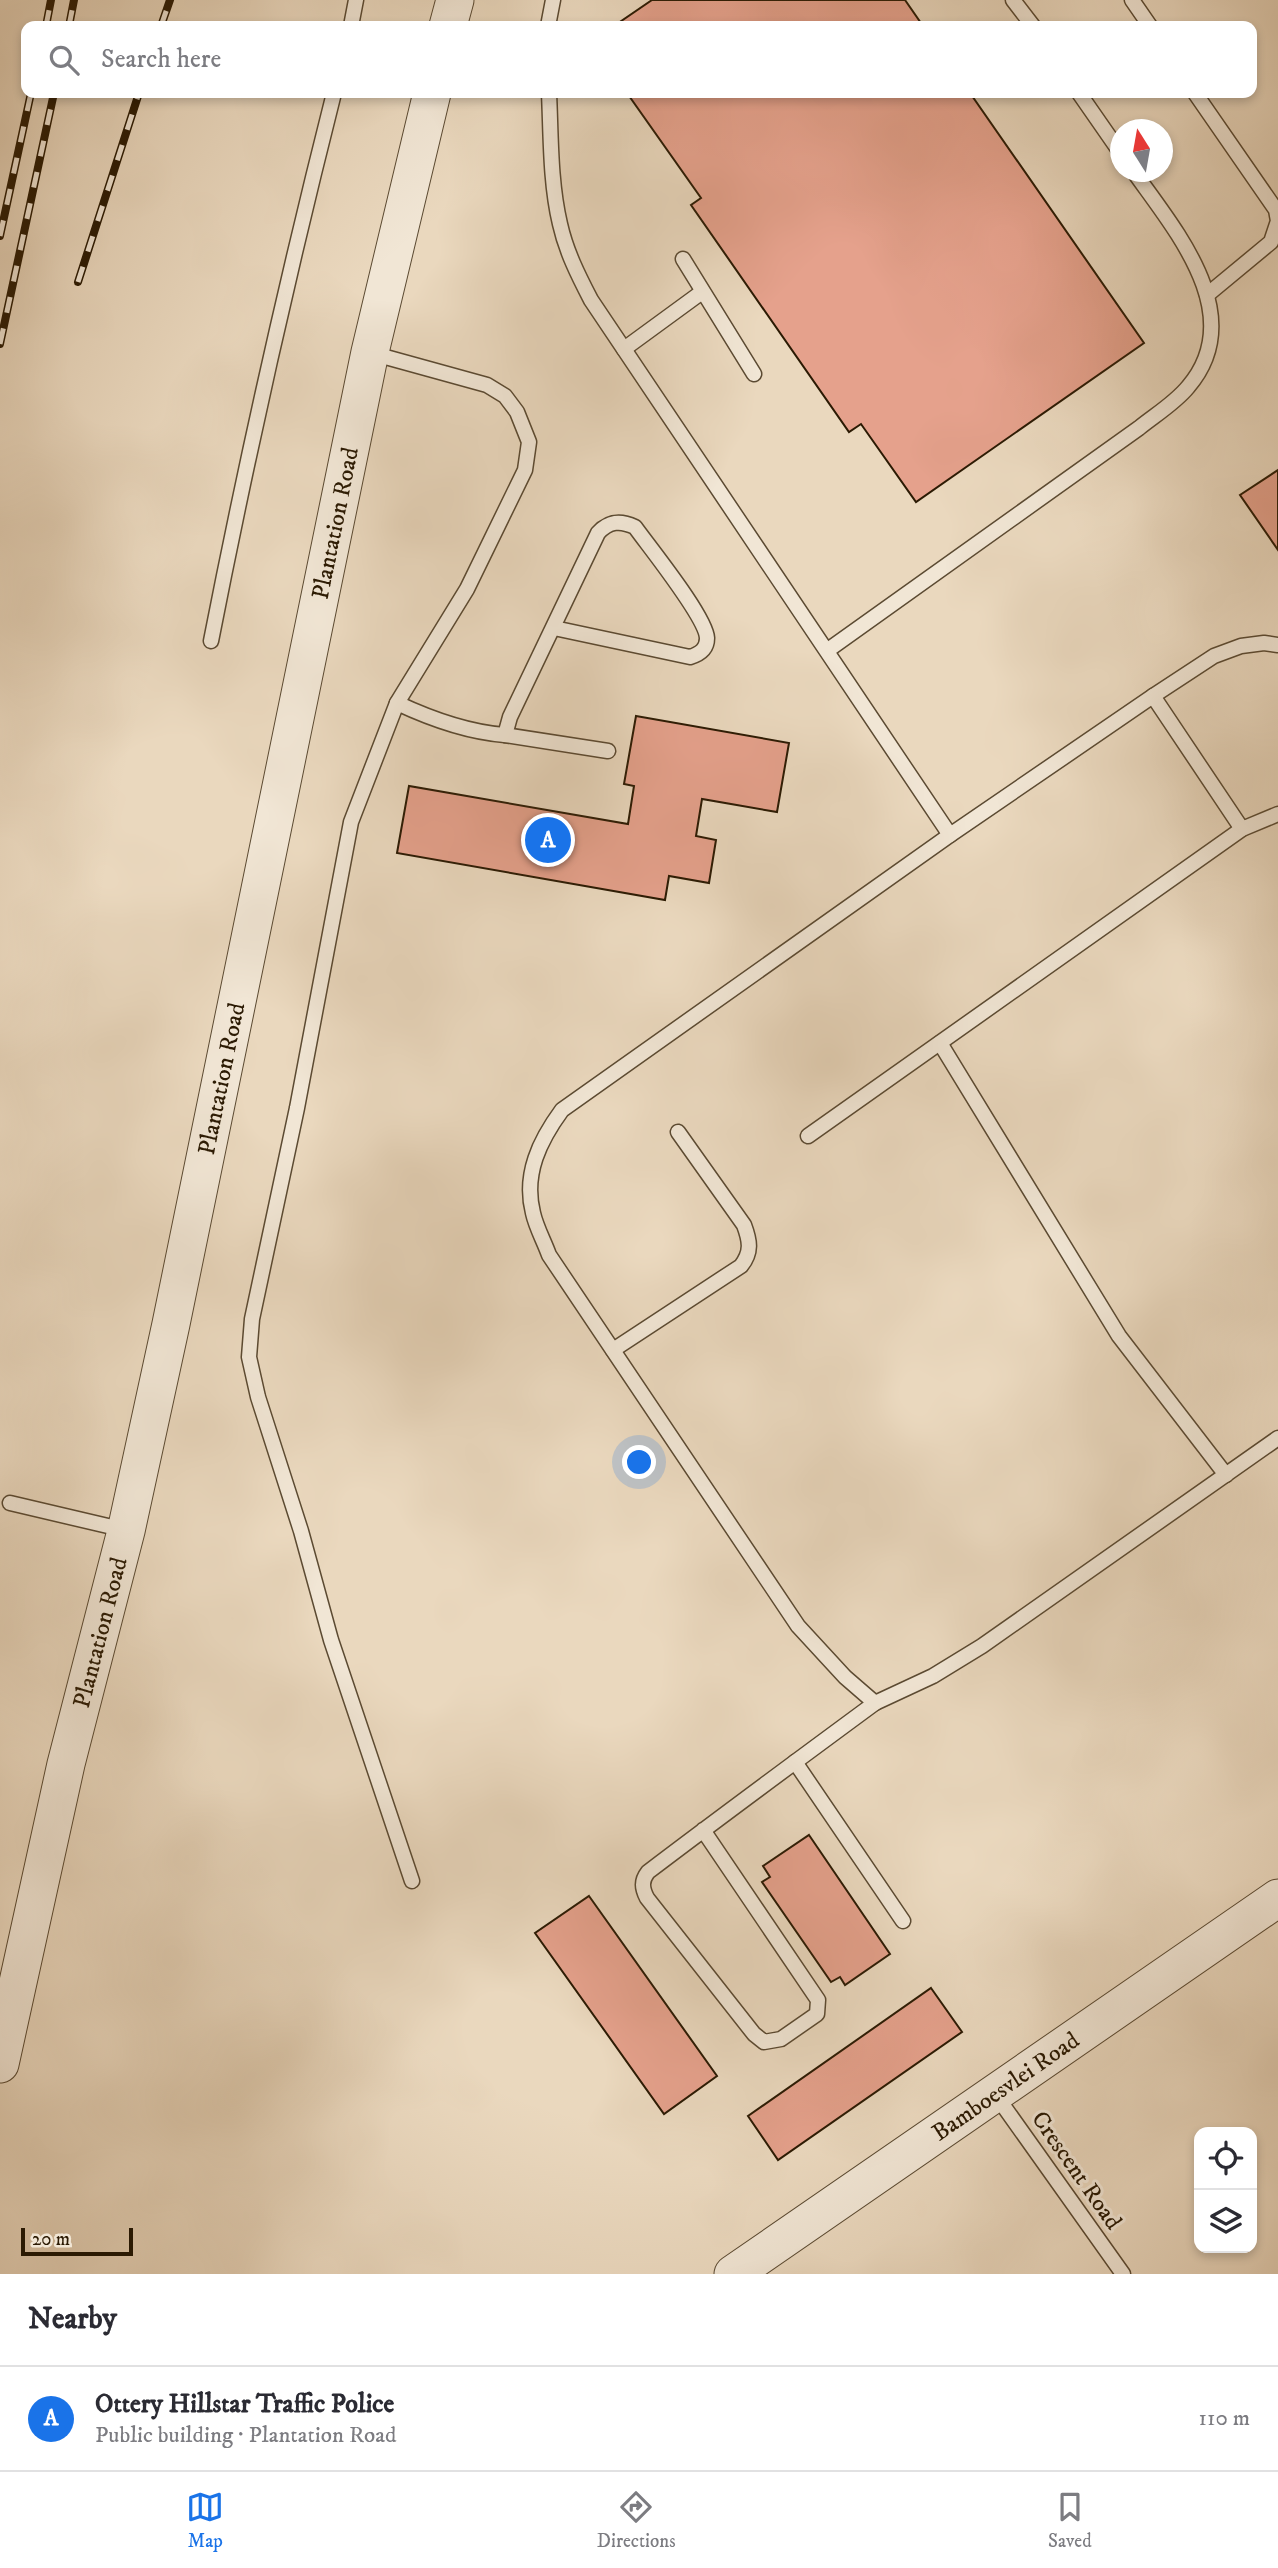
<!DOCTYPE html>
<meta charset="utf-8">
<style>
:root{--surface:#fff;--page:#f7f7f7;--text:#2b2b33;--muted:#7c7c81;--line:#e1e1e2;--accent:#1a73e8}
body{margin:0;font-family:"IM FELL DW Pica",serif;background:var(--page);color:var(--text)}
.controls{position:absolute;right:21px;bottom:21px;display:grid;overflow:hidden;border-radius:14px;box-shadow:0 4px 10px #0003}
.controls button{width:63px;height:63px;display:grid;place-items:center;padding:0;border:0;border-bottom:2px solid var(--line);background:var(--surface);color:var(--text);font:35px sans-serif}
.compass{position:absolute;left:1110px;top:119px;width:63px;height:63px;border-radius:50%;background:var(--surface);box-shadow:0 4px 10px #0003;rotate:349deg}
.scale{position:absolute;left:21px;bottom:18px;width:112px;box-sizing:border-box;padding-left:7px;border:4px solid #2b1a03;border-top:0;font-size:19px;line-height:24px;white-space:nowrap;color:#2b1a03;-webkit-text-stroke:5px #f1e6d5;paint-order:stroke}
.you{position:absolute;left:640px;top:1463px;width:24px;height:24px;margin:-18px;border:5px solid #fff;border-radius:50%;background:#1a73e8;box-shadow:0 0 0 10px #1a73e833}
.badge{display:grid;place-items:center;width:46px;height:46px;border-radius:50%;background:var(--accent);color:#fff;font-size:23px;font-weight:700}
.pin{position:absolute;translate:-50% -50%;border:4px solid #fff;box-shadow:0 2px 7px #0006}
.list{margin:0;padding:0;list-style:none}
h2{display:flex;justify-content:space-between;align-items:center;height:91px;margin:0;padding:0 28px;font-size:30px}
h2 small{font-size:23px;font-weight:400;color:var(--muted)}
.list li{display:grid;grid-template-columns:46px 1fr auto;gap:21px;align-items:center;box-sizing:border-box;height:105px;padding:0 28px;border-top:2px solid var(--line)}
.list b{display:block;font-size:26px;white-space:nowrap}
.list p{margin:0;font-size:23px;white-space:nowrap;color:var(--muted)}
.list em{font-size:23px;font-style:normal;color:var(--muted)}
.icon{flex:none;width:38px;height:38px;fill:none;stroke:currentColor;stroke-width:2;stroke-linecap:round;stroke-linejoin:round}
.map{position:relative;flex:none;width:1278px;height:2274px;overflow:hidden}
.search{position:absolute;background:var(--surface);box-shadow:0 4px 10px #0003;left:21px;right:21px;top:21px;height:77px;display:flex;align-items:center;gap:18px;box-sizing:border-box;padding:0 24px;border-radius:14px;color:var(--muted);font-size:26px}
.sheet{height:196px;background:var(--surface)}
nav{display:flex;justify-content:space-around;align-items:center;box-sizing:border-box;height:98px;border-top:2px solid var(--line);background:var(--surface);font-size:19px;color:var(--muted)}
nav a{display:grid;justify-items:center;gap:4px}
nav .on{color:var(--accent)}
.map>svg:first-child{display:block}
.building{fill:#e5a18c;stroke:#2b1a03;stroke-width:2}
.lines{fill:none;stroke-linecap:round;stroke-linejoin:round}
.service-casing{stroke:#5b4a32;stroke-width:17}
.tertiary-casing{stroke:#5b4a32;stroke-width:39}
.service{stroke:#f1e6d5;stroke-width:14}
.tertiary{stroke:#f1e6d5;stroke-width:37}
.rail-casing{stroke:#2b1a03;stroke-width:8}
.rail{stroke:#f1e6d5;stroke-width:5;stroke-dasharray:16;stroke-linecap:butt}
.labels{text-anchor:middle;stroke-width:6;stroke-linejoin:round;paint-order:stroke}
.street-label{font-size:24px;fill:#2b1a03;stroke:#f1e6d5}
</style>
<div class="map">
<svg width="1278" height="2274" viewBox="0 0 1278 2274">
<rect width="100%" height="100%" fill="#ead8be"/>
<filter id="stains"><feTurbulence type="fractalNoise" baseFrequency=".00286" numOctaves="4"/><feColorMatrix values="0 0 0 0 .2 0 0 0 0 .09 0 0 0 0 .02 0 0 0 .5 -.17"/></filter>
<radialGradient id="worn" r=".72"><stop offset=".6" stop-color="#630" stop-opacity="0"/><stop offset="1" stop-color="#630" stop-opacity=".3"/></radialGradient>
<g class="building">
<path d="M652 0H905L923 26H614Z"/>
<path d="M627 93H970L1144 343 916 502 861 424 849 432 691 205 701 198Z"/>
<path d="M1278 470V550L1240 495Z"/>
<path d="M636 716 789 743 777 812 702 799 696 836 716 840 709 883 669 876 665 900 397 853 409 786 628 824 634 786 624 784Z"/>
<path d="M809 1835 890 1954 845 1985 840 1977 831 1982 762 1882 770 1877 763 1866Z"/>
<path d="M589 1896 717 2076 664 2114 535 1933Z"/>
<path d="M931 1988 962 2032 778 2160 748 2116Z"/>
</g>
<g class="lines">
<g class="service-casing">
<g id="service">
<path d="M1013 0 1033 26"/>
<path d="M1132 0 1150 26"/>
<path d="M351 26 356 0"/>
<path d="M548 26 553 0"/>
<path d="M549 93C551 135 550 182 560 224 566 251 578 275 591 300L950 835"/>
<path d="M1079 93 1120 152"/>
<path d="M1195 93 1276 210 1278 221 1271 242 1207 295"/>
<path d="M683 259 754 374"/>
<path d="M624 349 702 292"/>
<path d="M371 353 487 385 505 396 517 412 529 442 525 470 467 589 397 703 351 822 297 1108 252 1319 249 1357 258 1397 301 1531 331 1640 412 1881"/>
<path d="M211 641C247 457 288 275 334 93"/>
<path d="M1278 645 1264 643 1241 646 1214 656 1153 696 950 835 562 1110C540 1140 523 1174 533 1213 536 1227 544 1241 549 1255L798 1626 845 1677 875 1703 933 1676 982 1646 1278 1438"/>
<path d="M828 650 1139 428C1155 415 1175 403 1188 387 1249 316 1176 231 1134 172"/>
<path d="M1153 696 1242 829"/>
<path d="M397 703C431 719 466 732 505 735L510 717 598 533C609 521 620 520 635 527 650 548 706 617 707 638 707 649 700 654 690 657L554 628"/>
<path d="M505 735 608 751"/>
<path d="M940 1043 1119 1336 1226 1475"/>
<path d="M808 1136 1242 829 1278 814"/>
<path d="M613 1350 741 1266C752 1252 750 1241 744 1225L678 1132"/>
<path d="M10 1503 125 1530"/>
<path d="M795 1762 903 1921"/>
<path d="M703 1830 818 2000 817 2014 781 2039 764 2042 754 2034 647 1898C642 1888 641 1881 648 1872 723 1815 799 1759 875 1703"/>
<path d="M995 2094 1123 2274"/>
</g>
</g>
<g class="tertiary-casing">
<g id="tertiary">
<path d="M448 26 455 0"/>
<path id="s1" d="M0 2064 66 1764 126 1531 171 1324 370 352 432 93"/>
<path id="s2" d="M733 2274 1278 1898"/>
</g>
</g>
<use href="#service" class="service"/>
<use href="#tertiary" class="tertiary"/>
<g class="rail-casing">
<g id="rail">
<path d="M46 26 51 0"/>
<path d="M69 26 74 0"/>
<path d="M161 26 170 0"/>
<path d="M0 236 31 93"/>
<path d="M78 282 139 93"/>
<path d="M0 344 54 93"/>
</g>
</g>
<use href="#rail" class="rail"/>
</g>
<g class="labels">
<g class="street-label">
<text dy="8" stroke="none"><textPath href="#s1" startOffset="1577">Plantation Road</textPath></text>
<text dy="8" stroke="none"><textPath href="#s1" startOffset="1010">Plantation Road</textPath></text>
<text dy="8" stroke="none"><textPath href="#s1" startOffset="443">Plantation Road</textPath></text>
<text dy="8" stroke="none"><textPath href="#s2" startOffset="331">Bamboesvlei Road</textPath></text>
<text transform="translate(1077 2170) rotate(55)" y="8">Crescent Road</text>
</g>
</g>
<rect width="100%" height="100%" filter="url(#stains)"/>
<rect width="100%" height="100%" fill="url(#worn)"/>
</svg>
<div class="controls">
<button><svg class="icon" aria-label="locate" viewBox="0 0 24 24"><circle cx="12" cy="12" r="6"/><path d="M12 2v4M12 18v4M2 12h4M18 12h4"/></svg></button>
<button><svg class="icon" aria-label="layers" viewBox="0 0 24 24"><path d="M12 4l9 5-9 5-9-5zM3 14l9 5 9-5"/></svg></button>
</div>
<svg class="compass" viewBox="-18 -18 36 36"><path d="M0-13l5 13h-10z" fill="#e53935"/><path d="M0 13l5-13h-10z" fill="#7c7c81"/></svg>
<div class="scale">20 m</div>
<div class="you"></div>
<div class="pin badge" style="left:548px;top:840px">A</div>
<div class="search"><svg class="icon" aria-label="search" viewBox="0 0 24 24"><circle cx="10" cy="10" r="6"/><path d="M15 15l6 6"/></svg>Search here</div>
</div>
<section class="sheet">
<h2>Nearby<small></small></h2>
<ul class="list">
<li><span class="badge">A</span><div><b>Ottery Hillstar Traffic Police</b><p>Public building · Plantation Road</p></div><em>110 m</em></li>
</ul>
</section>
<nav>
<a class="on"><svg class="icon" aria-label="map" viewBox="0 0 24 24"><path d="M3 6l6-2 6 2 6-2v14l-6 2-6-2-6 2zM9 4v14M15 6v14"/></svg>Map</a>
<a><svg class="icon" aria-label="directions" viewBox="0 0 24 24"><path d="M12 3l9 9-9 9-9-9zM9 14v-3h6M13 9l2 2-2 2"/></svg>Directions</a>
<a><svg class="icon" aria-label="saved" viewBox="0 0 24 24"><path d="M7 4h10v16l-5-4-5 4z"/></svg>Saved</a>
</nav>
